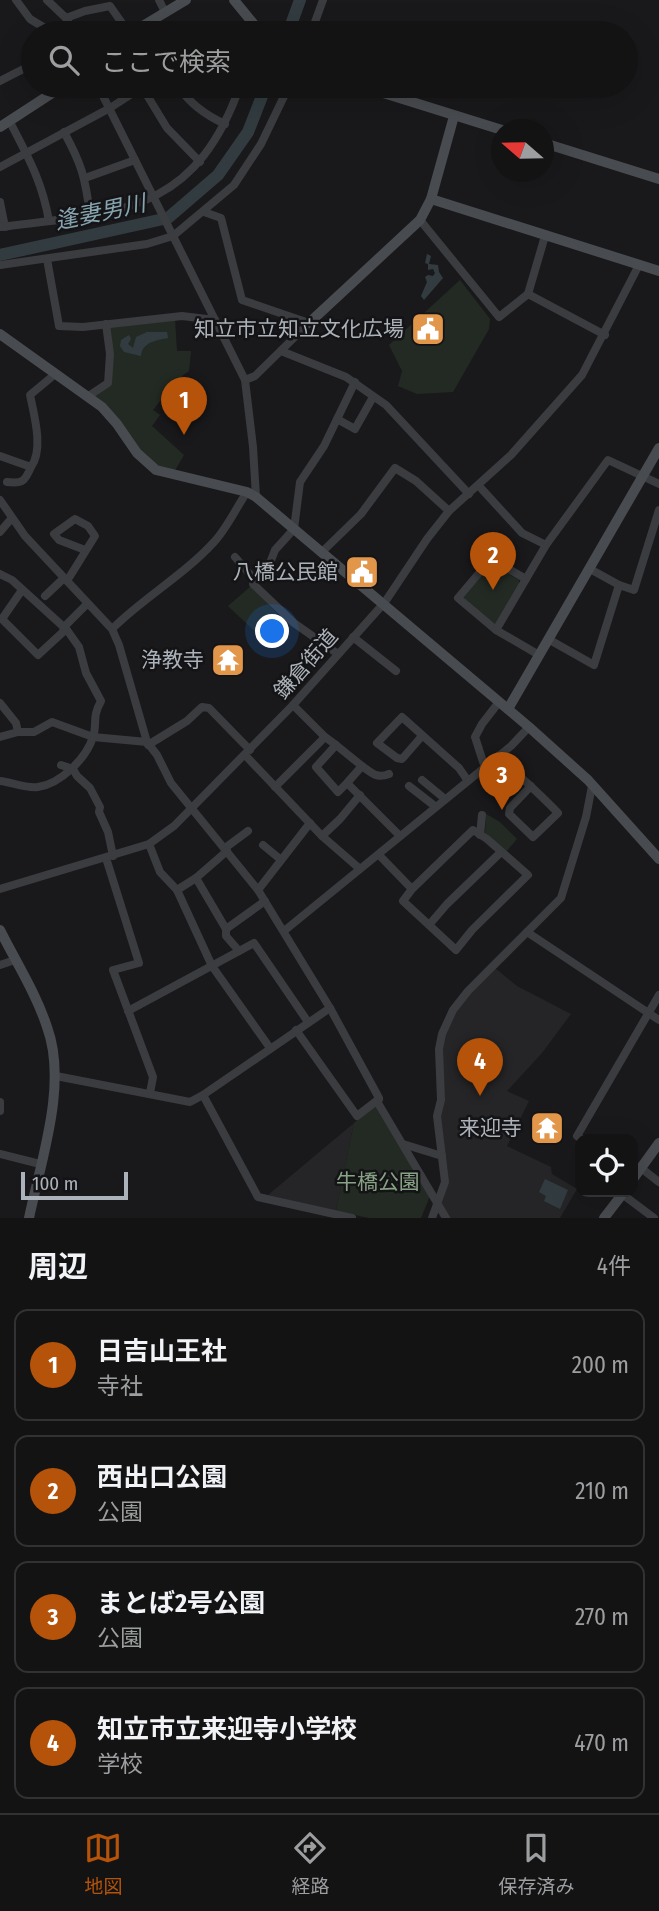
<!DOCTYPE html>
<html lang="ja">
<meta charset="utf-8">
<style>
:root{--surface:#131314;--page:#202022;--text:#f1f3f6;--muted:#9d9ea0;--line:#323234;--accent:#b45309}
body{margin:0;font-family:"Fira Sans Condensed","Noto Sans JP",sans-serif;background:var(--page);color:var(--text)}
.controls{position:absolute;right:21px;bottom:21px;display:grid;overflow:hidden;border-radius:14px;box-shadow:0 7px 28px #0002}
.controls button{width:63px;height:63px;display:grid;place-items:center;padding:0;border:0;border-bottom:2px solid var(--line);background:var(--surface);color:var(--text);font:35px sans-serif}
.compass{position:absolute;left:491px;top:119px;width:63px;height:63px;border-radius:50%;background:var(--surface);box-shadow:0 7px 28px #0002;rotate:290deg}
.scale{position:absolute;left:21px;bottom:18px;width:107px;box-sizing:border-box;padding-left:7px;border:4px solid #acb2b9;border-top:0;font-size:19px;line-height:24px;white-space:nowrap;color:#acb2b9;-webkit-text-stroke:5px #141416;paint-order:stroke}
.you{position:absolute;left:273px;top:632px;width:24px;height:24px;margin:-18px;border:5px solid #fff;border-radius:50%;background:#1a73e8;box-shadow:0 0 0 10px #1a73e833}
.badge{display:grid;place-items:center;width:46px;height:46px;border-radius:50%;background:var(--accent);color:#fff;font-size:23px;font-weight:700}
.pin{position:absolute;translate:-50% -58px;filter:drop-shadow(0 2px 4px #0008)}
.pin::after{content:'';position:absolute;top:37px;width:24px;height:21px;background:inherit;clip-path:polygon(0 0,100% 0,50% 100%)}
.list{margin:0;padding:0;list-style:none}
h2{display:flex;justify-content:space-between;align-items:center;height:91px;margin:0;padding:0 28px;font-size:30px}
h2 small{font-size:23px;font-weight:400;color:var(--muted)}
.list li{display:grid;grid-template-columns:46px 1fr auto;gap:21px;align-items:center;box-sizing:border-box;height:112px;margin:0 14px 14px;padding:0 14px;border:2px solid var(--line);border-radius:14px}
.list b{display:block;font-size:26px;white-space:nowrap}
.list p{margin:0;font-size:23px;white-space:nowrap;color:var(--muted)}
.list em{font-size:23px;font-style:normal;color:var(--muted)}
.icon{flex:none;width:38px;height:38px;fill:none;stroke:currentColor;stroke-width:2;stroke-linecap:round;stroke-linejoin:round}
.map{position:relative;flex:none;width:659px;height:1218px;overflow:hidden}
.search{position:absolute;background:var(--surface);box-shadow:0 7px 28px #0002;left:21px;right:21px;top:21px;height:77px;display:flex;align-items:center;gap:18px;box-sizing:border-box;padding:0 24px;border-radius:38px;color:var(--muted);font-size:26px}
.sheet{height:595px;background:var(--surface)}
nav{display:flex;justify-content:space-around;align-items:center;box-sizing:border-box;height:98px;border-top:2px solid var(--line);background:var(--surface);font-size:19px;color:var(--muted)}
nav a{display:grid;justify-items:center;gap:4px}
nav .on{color:var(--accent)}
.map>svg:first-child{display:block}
.built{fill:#252527}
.green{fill:#232a23}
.water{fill:#323c40}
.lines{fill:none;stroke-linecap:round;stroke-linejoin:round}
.river{stroke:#323c40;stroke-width:12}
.street{stroke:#3a3c3f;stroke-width:8}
.secondary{stroke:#484b4f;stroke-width:10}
.labels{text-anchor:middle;stroke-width:5;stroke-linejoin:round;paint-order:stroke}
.poi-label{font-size:21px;fill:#acb2b9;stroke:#141416;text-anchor:end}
.street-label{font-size:21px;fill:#acb2b9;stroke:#141416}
.park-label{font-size:21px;fill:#88a285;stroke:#141416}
.water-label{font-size:23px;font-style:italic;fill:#87a4b0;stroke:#141416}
</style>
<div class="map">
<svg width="659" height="1218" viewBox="0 0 659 1218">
<rect width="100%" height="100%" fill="#19191b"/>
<g class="built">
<path d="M495 968 517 986 571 1014 542 1053 507 1091 529 1101 507 1146 551 1167 552 1174 577 1189 560 1218H449L441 1204 448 1182 440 1121 442 1050 445 1035 455 1012 470 993Z"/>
<path d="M354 1123 336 1211 268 1195Z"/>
</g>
<g class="green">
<path d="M460 280 490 319 489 329 453 392 417 394 398 386 402 371 389 345Z"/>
<path d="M175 319 177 351H191L189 371 182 376 184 381 173 385 153 410 160 415 152 426 184 455 174 472C144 466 113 419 93 396L110 385 108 331 111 326Z"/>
<path d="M493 565 519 580V584L496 624H493L465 600 464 597 490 566Z"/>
<path d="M251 586 288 625 274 640 269 636 265 641 228 606Z"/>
<path d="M486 814 500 822 517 839 505 853 485 833Z"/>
<path d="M375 1105 430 1196 421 1218H369L336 1211 354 1123Z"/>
</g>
<g class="water">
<path d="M427 254 431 256 429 264 438 265 439 272 443 278 424 300 421 296 427 282 425 277 428 275 433 276 435 273 433 269 428 270V264L425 263Z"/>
<path d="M147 332H167L168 338C157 340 142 342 141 356L124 352 120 346 121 340 129 335 131 339 128 344 133 348 136 337Z"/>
<path d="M545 1179 568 1190 560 1209 544 1201 546 1196 539 1192Z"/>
</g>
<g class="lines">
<g class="river">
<path d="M288 33 300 0"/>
<path d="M0 255 168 218 218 175 248 132 266 86"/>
</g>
<g class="street">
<path d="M16 0 30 19 53 33 69 24"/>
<path d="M47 0 66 18 74 33"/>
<path d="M159 0 165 12"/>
<path d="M66 18 85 11 110 6 129 33"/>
<path d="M311 33 323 0"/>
<path d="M0 81 33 64"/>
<path d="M98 86 245 380 253 447 256 497"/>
<path d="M178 86C190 104 205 115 225 124"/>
<path d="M142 87 167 128 200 162"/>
<path d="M10 122C28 157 42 181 49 221"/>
<path d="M64 132C82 165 85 177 90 214"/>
<path d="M0 167 110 108 144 86"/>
<path d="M85 178 135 160"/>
<path d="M0 202 5 227"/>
<path d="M204 212 221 218 242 300 309 323 255 376 245 380"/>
<path d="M420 220 499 317 528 294 545 236"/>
<path d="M0 227C119 212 194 215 240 86"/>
<path d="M47 259 59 326 83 327 182 316 215 320"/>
<path d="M0 265 147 244 173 236 234 185 261 144 289 86"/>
<path d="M528 294 605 335"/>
<path d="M281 351 346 377 386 405 469 494"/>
<path d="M87 397 108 383 110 354 106 324"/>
<path d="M337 419 355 429 373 397"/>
<path d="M0 456 31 467C25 481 23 484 7 482"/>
<path d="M31 467C44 449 34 415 30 395L54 375"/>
<path d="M479 486 522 533 546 545"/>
<path d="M0 500 25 536 112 629 119 645 147 742 157 755 171 783 258 890 330 1008 379 1098 378 1103 446 1218"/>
<path d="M0 532 11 519"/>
<path d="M321 553 361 514 395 468 416 481 449 511"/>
<path d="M235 557 254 579 253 584 294 623 338 654"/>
<path d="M590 569 619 585"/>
<path d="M0 574 12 580 67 630 79 647 86 673 101 701C91 719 98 723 93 737 86 759 60 784 38 787 27 789 11 782 0 781"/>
<path d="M254 579 270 563 275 550 294 529 300 482 324 446 355 382"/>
<path d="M67 581 95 536 88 526 75 519 54 534 59 540 85 550"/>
<path d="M22 590 2 619 38 655 63 632 64 627 87 604"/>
<path d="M45 596 64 578"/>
<path d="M112 629C143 598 184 575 214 542 227 528 236 508 247 492"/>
<path d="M496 630 458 598 491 559 526 579"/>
<path d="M353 637 396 671"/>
<path d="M548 639 594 665 619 585 634 590 659 510"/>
<path d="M539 655 496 630 546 545 608 460 659 484"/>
<path d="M0 703 16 723 18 732"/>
<path d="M293 705 325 737 336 745"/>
<path d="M422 736 402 759 397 758 377 743 402 717 459 768 468 781"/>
<path d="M0 737 18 732H34L52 722 93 737 147 742"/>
<path d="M148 745 187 721 202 707 209 708 250 750"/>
<path d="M245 755 322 836 360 869"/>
<path d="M498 756C518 775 539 793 558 813L533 837 509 814 510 808 531 786"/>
<path d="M61 765 73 769 77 776 90 788 100 807 99 812 108 832 113 856"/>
<path d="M362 766C372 773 377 779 389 774"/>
<path d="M422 780 445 799"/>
<path d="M347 783 362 766 336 745 316 767 338 792 347 783 400 836"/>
<path d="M486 783V771L475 737 482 724 499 702"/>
<path d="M409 786 436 807"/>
<path d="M275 787 325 737"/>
<path d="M480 835 482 815"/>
<path d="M322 836 340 819 360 795"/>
<path d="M149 844 160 872 177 890 212 966 270 1048"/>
<path d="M263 845 280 859"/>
<path d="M225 848 248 831"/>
<path d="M379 855 412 889 403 901 456 950 472 930 528 875 487 839 473 830 412 889"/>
<path d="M106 858 139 963 113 970 153 1077 150 1093"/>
<path d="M196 878 226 929V936L239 951"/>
<path d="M0 889 149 844 174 826 293 705 385 602 427 539 449 511 511 455 582 375 639 265"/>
<path d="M177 890 196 878 227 851"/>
<path d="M258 890 310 823"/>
<path d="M429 925 447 904 500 853"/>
<path d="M226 929 265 901"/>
<path d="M284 931 511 746 529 727"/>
<path d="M527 932 659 1020"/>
<path d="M0 965 15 960"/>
<path d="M128 1011 254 943 308 1022"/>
<path d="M296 1030 357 1116 379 1099"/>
<path d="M56 1076 190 1102 203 1095 330 1008"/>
<path d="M203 1095 258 1197 352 1218"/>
<path d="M0 1102V1111"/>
<path d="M582 1139 577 1136 659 995"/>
<path d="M403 1144 442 1156"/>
<path d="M0 1154 40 1164"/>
<path d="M641 1168 659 1182"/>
<path d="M622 1194 654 1218"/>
<path d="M432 1218 445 1182 437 1116 441 1100 439 1049 442 1034 453 1010 468 991 561 898 586 817 592 786"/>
</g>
<g class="secondary">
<path d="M234 0 261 33"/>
<path d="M131 33 186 0"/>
<path d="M361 86 502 130"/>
<path d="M0 127 63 86"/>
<path d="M544 143 659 179"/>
<path d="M431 199 659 271"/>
<path d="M309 323 420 220 431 199 454 116"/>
<path d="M0 334 102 407 117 424 137 453 156 470 247 492 256 497 529 727 588 780 659 859"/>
<path d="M508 709 659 448"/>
<path d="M0 930C16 962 36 993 47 1027 68 1084 41 1160 29 1218"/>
<path d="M633 1179 659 1143"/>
<path d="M604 1218 624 1192"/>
</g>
</g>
<defs>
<g id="civic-square" transform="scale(1.75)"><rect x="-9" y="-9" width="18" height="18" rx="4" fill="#e2964a" stroke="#141416"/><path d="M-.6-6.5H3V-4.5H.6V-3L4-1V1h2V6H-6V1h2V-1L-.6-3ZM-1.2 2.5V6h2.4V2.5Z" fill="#fff"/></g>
<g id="temple-square" transform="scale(1.75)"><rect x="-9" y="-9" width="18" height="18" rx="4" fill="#e2964a" stroke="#141416"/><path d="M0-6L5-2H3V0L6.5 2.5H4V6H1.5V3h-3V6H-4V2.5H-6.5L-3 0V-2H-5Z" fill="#fff"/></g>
</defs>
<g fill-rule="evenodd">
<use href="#civic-square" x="428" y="329"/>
<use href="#civic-square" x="362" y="572"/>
<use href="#temple-square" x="228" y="660"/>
<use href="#temple-square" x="547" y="1128"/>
</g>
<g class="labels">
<g class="poi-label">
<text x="404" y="336">知立市立知立文化広場</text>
<text x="338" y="579">八橋公民館</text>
<text x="204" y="667">浄教寺</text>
<text x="522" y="1135">来迎寺</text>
</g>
<g class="street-label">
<text transform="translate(306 664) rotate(-49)" y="7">鎌倉街道</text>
</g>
<g class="park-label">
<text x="378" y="1189">牛橋公園</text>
</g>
<g class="water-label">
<text transform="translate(100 212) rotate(-12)" y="8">逢妻男川</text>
</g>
</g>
</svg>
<div class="controls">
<button><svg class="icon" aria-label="locate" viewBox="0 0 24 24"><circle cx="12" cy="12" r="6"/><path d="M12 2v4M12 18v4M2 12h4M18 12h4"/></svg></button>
</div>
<svg class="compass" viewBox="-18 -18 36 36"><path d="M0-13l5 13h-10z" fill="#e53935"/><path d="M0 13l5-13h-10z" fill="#9d9ea0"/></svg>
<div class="scale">100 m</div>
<div class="you"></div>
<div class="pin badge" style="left:184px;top:435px">1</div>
<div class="pin badge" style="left:493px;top:590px">2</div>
<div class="pin badge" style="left:502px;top:810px">3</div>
<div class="pin badge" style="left:480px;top:1096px">4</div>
<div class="search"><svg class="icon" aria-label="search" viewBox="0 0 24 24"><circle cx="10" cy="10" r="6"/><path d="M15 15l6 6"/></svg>ここで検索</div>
</div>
<section class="sheet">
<h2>周辺<small>4件</small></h2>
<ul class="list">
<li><span class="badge">1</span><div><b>日吉山王社</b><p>寺社</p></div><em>200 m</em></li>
<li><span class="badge">2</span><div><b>西出口公園</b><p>公園</p></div><em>210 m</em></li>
<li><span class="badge">3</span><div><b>まとば2号公園</b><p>公園</p></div><em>270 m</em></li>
<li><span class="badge">4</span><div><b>知立市立来迎寺小学校</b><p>学校</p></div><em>470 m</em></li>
</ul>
</section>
<nav>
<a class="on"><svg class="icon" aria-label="map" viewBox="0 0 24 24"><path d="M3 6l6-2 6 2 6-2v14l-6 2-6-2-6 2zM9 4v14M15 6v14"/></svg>地図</a>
<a><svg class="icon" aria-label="directions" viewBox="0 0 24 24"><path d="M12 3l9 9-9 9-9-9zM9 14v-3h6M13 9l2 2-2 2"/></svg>経路</a>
<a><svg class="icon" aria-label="saved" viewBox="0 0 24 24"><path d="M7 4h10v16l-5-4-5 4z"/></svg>保存済み</a>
</nav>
